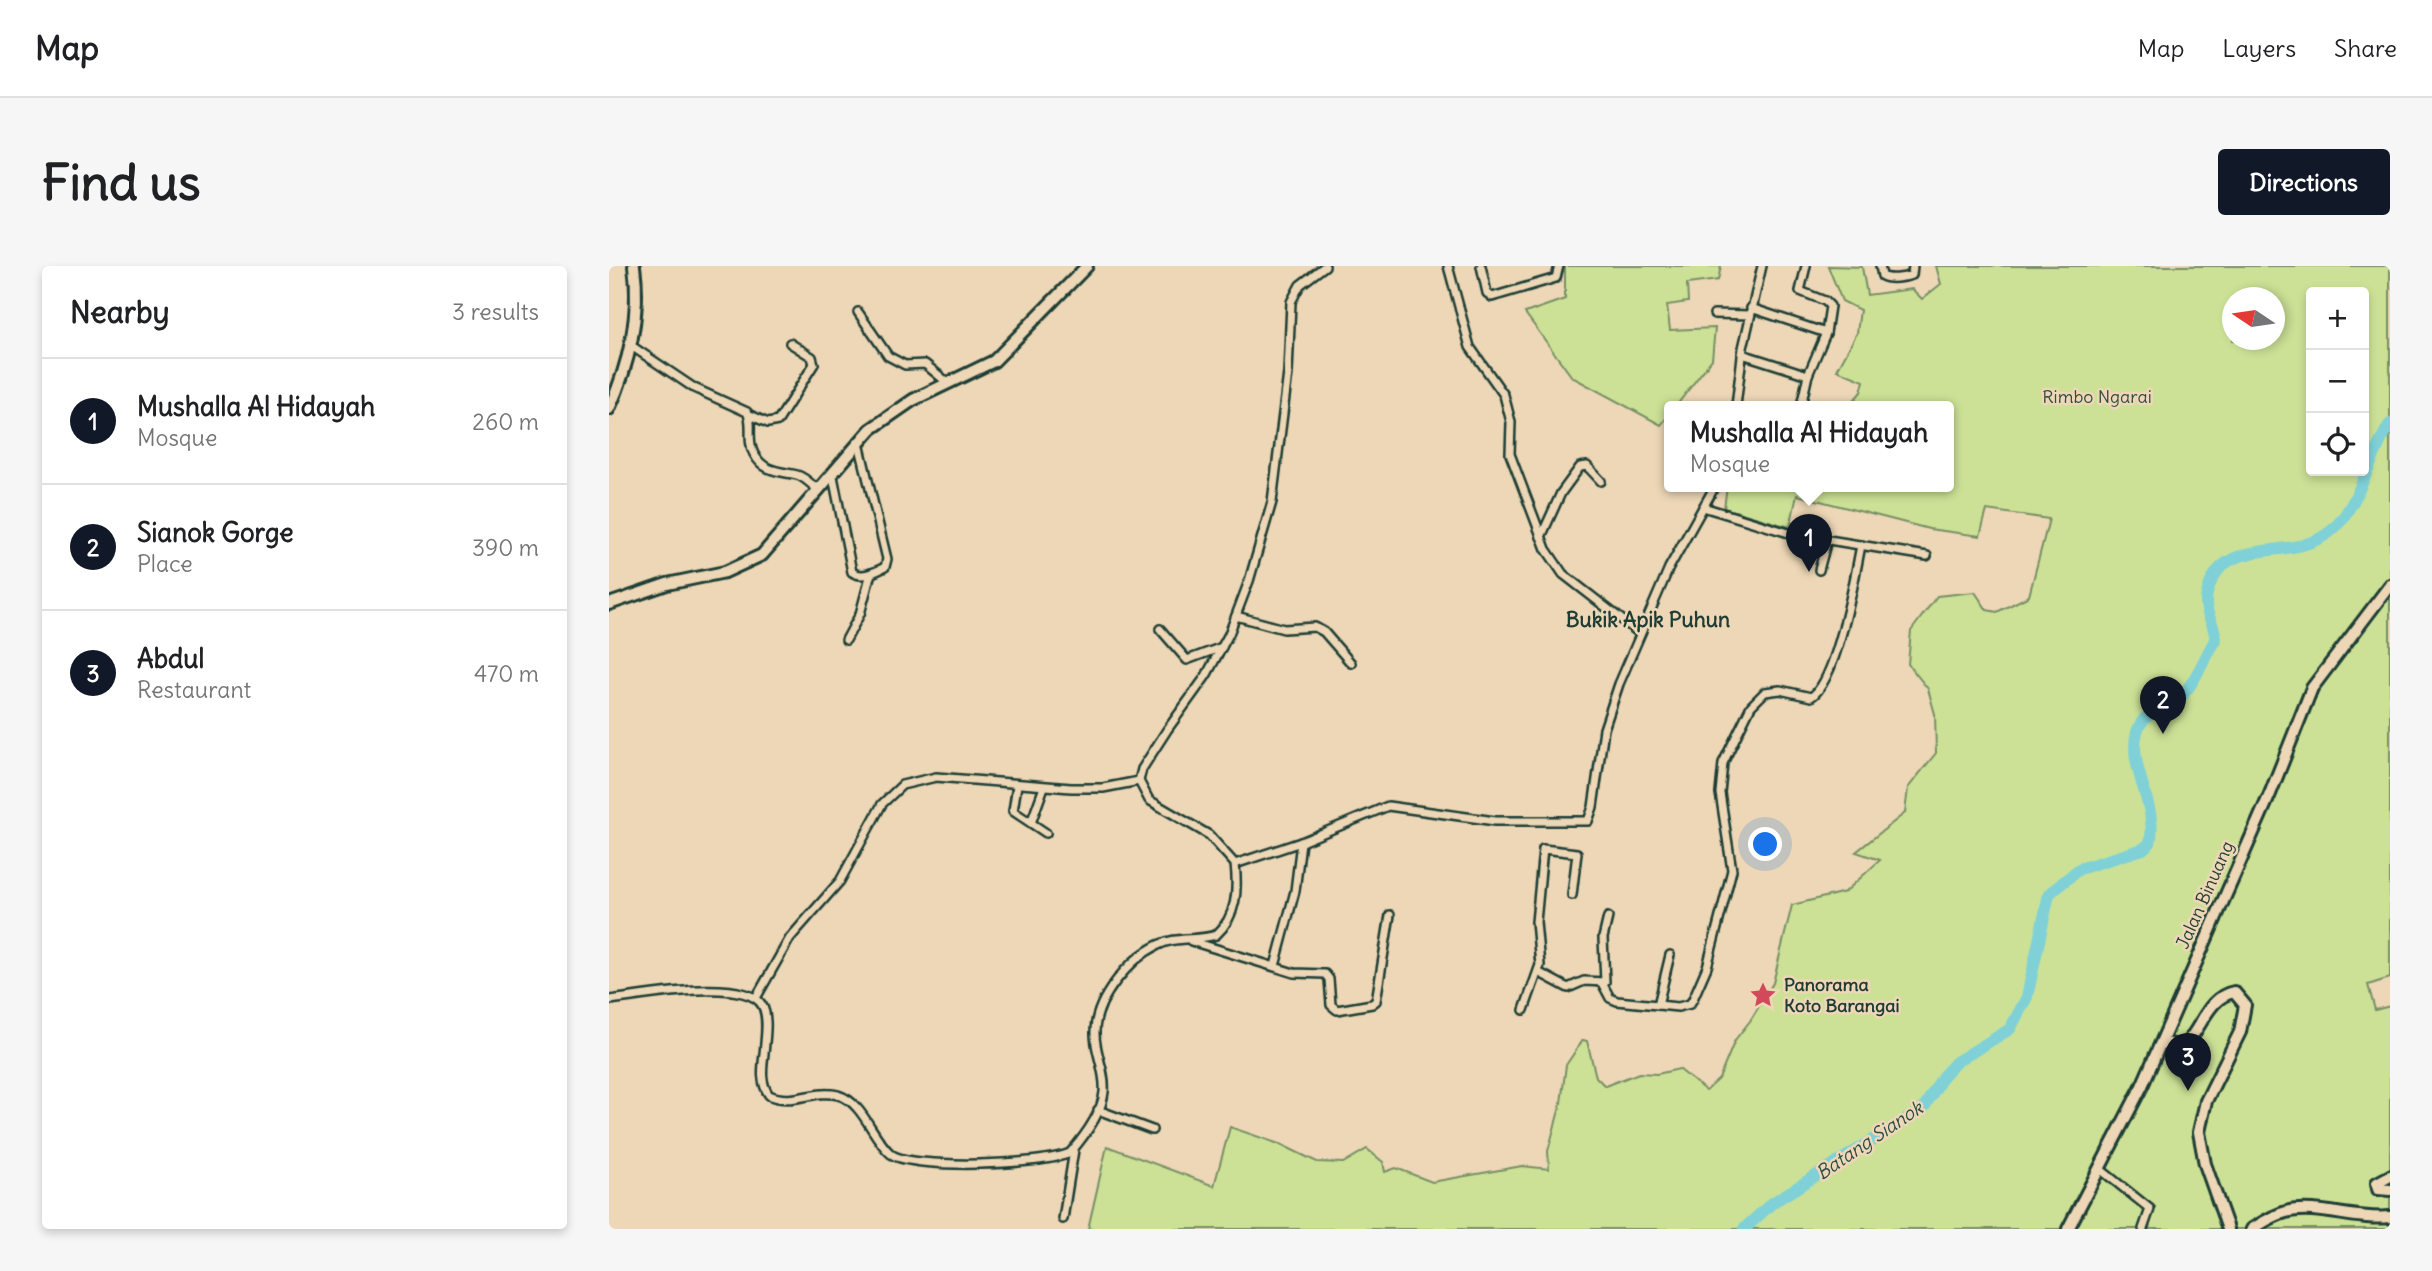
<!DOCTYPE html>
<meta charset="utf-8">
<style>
:root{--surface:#fff;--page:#f6f6f6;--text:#202124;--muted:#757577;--line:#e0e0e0;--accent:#111827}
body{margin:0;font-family:Delius,sans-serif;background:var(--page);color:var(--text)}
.controls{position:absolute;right:21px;top:21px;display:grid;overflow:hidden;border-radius:7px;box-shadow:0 4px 10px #0003}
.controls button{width:63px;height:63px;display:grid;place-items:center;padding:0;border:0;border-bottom:2px solid var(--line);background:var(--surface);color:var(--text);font:35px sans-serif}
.compass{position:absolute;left:1613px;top:21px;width:63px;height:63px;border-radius:50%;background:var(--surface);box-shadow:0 4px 10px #0003;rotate:283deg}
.you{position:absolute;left:1157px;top:579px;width:24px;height:24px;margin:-18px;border:5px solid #fff;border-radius:50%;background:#1a73e8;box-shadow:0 0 0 10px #1a73e833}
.badge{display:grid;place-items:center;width:46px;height:46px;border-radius:50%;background:var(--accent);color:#fff;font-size:23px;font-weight:700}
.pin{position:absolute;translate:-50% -58px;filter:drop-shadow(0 2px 4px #0008)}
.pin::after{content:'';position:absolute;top:37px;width:24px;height:21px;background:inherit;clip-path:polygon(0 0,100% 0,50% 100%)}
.popup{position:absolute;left:1055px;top:135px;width:290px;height:91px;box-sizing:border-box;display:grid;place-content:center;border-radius:7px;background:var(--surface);filter:drop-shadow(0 2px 5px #0005);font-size:23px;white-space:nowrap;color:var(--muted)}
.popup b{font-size:26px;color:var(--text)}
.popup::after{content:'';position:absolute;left:50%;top:100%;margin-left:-14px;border:14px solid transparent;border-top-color:var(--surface)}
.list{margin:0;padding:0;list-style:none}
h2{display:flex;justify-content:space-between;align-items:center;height:91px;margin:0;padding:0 28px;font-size:30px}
h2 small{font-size:23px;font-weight:400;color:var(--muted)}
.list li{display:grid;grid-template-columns:46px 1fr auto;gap:21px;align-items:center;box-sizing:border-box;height:126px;padding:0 28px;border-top:2px solid var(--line)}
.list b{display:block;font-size:26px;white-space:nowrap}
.list p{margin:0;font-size:23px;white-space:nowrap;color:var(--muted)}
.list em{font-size:23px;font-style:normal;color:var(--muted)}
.icon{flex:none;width:38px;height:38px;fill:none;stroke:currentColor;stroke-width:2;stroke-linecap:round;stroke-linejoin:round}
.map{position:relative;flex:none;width:1781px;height:963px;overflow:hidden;border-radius:7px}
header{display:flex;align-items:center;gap:42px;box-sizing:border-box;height:98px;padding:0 35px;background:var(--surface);border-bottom:2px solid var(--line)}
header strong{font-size:33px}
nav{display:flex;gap:38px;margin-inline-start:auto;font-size:24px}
.intro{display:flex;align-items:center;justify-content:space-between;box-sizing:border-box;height:168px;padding:0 42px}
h1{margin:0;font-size:49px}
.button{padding:18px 32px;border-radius:7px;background:var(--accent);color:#fff;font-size:24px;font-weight:700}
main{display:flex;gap:42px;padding:0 42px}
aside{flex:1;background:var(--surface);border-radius:7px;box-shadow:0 4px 10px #0003}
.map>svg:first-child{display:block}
.green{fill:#cce196;stroke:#768f65;stroke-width:2;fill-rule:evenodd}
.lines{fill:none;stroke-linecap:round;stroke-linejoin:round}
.river{stroke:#7fd1d7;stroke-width:12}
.street-casing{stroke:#1f3d34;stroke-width:12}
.secondary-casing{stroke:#1f3d34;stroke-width:16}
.street{stroke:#edd7b6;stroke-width:7}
.secondary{stroke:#edd7b6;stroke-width:10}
.labels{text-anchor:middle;stroke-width:5;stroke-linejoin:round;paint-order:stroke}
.park-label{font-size:18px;fill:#304d3e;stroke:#edd7b6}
.street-label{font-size:18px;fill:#1f3d34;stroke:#edd7b6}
.poi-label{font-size:18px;font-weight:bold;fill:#1f3d34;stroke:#edd7b6;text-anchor:start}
.water-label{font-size:19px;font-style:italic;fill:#294c44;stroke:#edd7b6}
.quarter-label{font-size:21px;font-weight:bold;fill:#1f3d34;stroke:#edd7b6}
</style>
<header>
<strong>Map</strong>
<nav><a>Map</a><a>Layers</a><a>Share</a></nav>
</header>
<div class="intro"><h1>Find us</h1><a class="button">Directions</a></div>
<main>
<aside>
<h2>Nearby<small>3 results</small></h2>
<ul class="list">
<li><span class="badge">1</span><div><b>Mushalla Al Hidayah</b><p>Mosque</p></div><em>260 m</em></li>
<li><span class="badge">2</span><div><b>Sianok Gorge</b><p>Place</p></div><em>390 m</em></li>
<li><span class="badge">3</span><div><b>Abdul</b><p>Restaurant</p></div><em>470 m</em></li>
</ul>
</aside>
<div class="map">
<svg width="1781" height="963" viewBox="0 0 1781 963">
<rect width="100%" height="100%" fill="#edd7b6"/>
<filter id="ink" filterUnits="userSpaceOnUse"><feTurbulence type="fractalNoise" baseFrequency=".0143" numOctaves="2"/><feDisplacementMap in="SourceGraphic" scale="14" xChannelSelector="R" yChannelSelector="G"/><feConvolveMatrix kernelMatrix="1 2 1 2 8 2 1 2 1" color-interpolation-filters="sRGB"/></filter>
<g filter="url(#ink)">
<g class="green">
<path d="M956 0H1112L1109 14 1078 18 1079 36 1058 39 1061 64 1106 62 1103 93 1067 140H1060V149L1052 159 963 111 916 47 956 33Z"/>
<path d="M1219 0 1253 1 1258 29 1303 23 1313 33 1332 18 1327 0H1781V712L1759 719 1766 744 1781 740V963H479L498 880 605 920 621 861 673 879 708 896 734 897 758 883 774 896 776 906 787 902 823 916 913 900 940 903 939 885 952 837 957 799 974 774 978 775 987 811 996 820 1030 807 1048 808 1070 803 1097 825 1110 813 1126 774 1141 755 1164 717 1183 639 1236 626 1271 594 1247 586 1296 547 1299 522 1327 487 1326 448 1319 423 1299 398 1302 365 1328 330 1366 326 1378 344 1388 346 1420 330 1440 253 1378 244 1371 270 1320 263 1188 229 1181 261 1115 242 1118 220H1340V140H1240L1252 126 1255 115 1228 104 1248 67 1251 44 1233 35ZM1702 26H1755V205H1702ZM1624 32H1666V74H1624Z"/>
</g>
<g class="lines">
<path class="river" d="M1135 963 1163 937 1314 843 1334 810 1347 796 1401 763 1418 731 1440 628 1470 603 1534 583 1541 577C1550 540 1518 502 1528 466 1535 443 1554 447 1569 434 1585 419 1595 393 1606 374 1608 358 1593 348 1598 328 1613 265 1681 299 1722 265 1748 244 1762 187 1781 158"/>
<g class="street-casing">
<g id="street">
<path d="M839 0 861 81 895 129 902 156 901 188 937 283 954 308 1030 367"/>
<path d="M872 0 878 27 883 31 947 12 950 0"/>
<path d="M1271 0 1273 10C1280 14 1295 12 1303 9L1304 0"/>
<path d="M1142 42 1217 67"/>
<path d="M249 46 279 90 296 99 316 98 339 117"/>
<path d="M1105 48 1141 49"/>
<path d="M21 79 85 122 138 146C145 157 137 174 145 188 155 207 172 205 188 209 196 211 204 220 210 225"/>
<path d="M1133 88 1199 109 1217 67 1221 40 1216 35 1191 25 1197 0"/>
<path d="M1127 140 1134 82 1153 0"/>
<path d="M1192 140 1199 109"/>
<path d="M141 149 159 157 169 155 205 98 203 91 181 77"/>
<path d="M224 210 243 306C253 313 266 306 276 301L278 293 250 177"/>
<path d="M1094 241 1183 268 1318 290"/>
<path d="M932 271 952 227 971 201 978 200 992 215"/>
<path d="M1210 304 1218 274"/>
<path d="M627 350 675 363 706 361 715 366 742 397"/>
<path d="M551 363 578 394 613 381"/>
<path d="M237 374 251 348 262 307"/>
<path d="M408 519 404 545 437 567"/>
<path d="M422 557 435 521"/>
<path d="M626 598 692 576 779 540 886 555H979L984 541 995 463 1010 418 1060 302 1106 220"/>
<path d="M582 675 685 707 716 708 720 713 722 739 728 744 763 738 767 735 781 649"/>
<path d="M666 700 686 625 692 576"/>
<path d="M929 706 959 722 975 715 996 716 994 672 999 651"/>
<path d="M993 717 1001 732 1008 735 1069 741 1081 738 1084 733 1098 701 1123 604 1111 527 1114 497 1142 440 1156 426 1171 424 1202 431C1228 415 1246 311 1252 279"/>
<path d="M147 732 181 672 231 615 273 538 293 519 327 511 462 522H494L530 515"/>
<path d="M0 734C31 731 135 710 153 739 159 749 157 766 156 777 155 795 149 814 160 829 184 840 205 823 229 829 254 836 263 872 282 888 304 904 435 899 461 887 474 872 493 847 495 826 497 805 486 788 486 768 485 734 520 693 549 679 567 670 588 675 607 669 628 650 629 624 626 598L600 569 540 534 530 515 533 503 558 464 597 410 620 368 640 315 663 236 679 107 682 36 691 19 716 0"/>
<path d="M1049 739 1061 689"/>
<path d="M915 744 931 699 927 656 934 583 968 587 963 629"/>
<path d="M489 844 543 864"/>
<path d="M1491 903 1541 943 1534 963"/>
<path d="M454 953 465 884"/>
</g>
</g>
<g class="secondary-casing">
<g id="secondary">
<path d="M0 143C20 99 32 48 25 0"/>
<path d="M0 338 58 318 116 306 153 289 262 163 304 134 385 95 478 0"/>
<path d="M1550 781 1556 777 1574 781C1593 763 1598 731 1625 726L1636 739 1631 766 1597 835 1590 866 1596 898 1619 963"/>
<path d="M1781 910 1768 917 1769 923 1781 924"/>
<path d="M1459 963 1533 820 1661 528 1703 422 1781 319"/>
<path d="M1643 963C1653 957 1665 949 1677 946 1707 938 1748 955 1781 951"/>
</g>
</g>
<use href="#street" class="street"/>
<use href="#secondary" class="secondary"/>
</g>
</g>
<defs>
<g id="sight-bare" transform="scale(2.1)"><path d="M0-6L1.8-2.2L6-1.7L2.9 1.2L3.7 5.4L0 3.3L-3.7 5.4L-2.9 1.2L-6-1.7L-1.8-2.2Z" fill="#d1495b" stroke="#edd7b6" stroke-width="2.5" paint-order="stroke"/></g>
</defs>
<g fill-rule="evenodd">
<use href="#sight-bare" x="1154" y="729"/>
</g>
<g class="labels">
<g class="park-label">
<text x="1488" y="137">Rimbo Ngarai</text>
</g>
<g class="street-label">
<text transform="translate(1596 629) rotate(-66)" y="6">Jalan Binuang</text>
</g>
<g class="poi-label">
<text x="1175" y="725">Panorama<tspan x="1175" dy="21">Koto Barangai</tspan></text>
</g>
<g class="water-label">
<text transform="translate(1260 874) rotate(-34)" y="7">Batang Sianok</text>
</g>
<g class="quarter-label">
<text x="1039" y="361">Bukik Apik Puhun</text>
</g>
</g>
</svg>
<div class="controls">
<button>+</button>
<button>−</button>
<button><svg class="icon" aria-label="locate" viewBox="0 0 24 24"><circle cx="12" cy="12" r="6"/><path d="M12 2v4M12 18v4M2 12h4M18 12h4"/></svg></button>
</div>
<svg class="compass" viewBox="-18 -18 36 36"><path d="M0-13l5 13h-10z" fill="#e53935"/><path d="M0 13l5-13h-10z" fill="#757577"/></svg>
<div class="you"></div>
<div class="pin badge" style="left:1200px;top:306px">1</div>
<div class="popup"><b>Mushalla Al Hidayah</b>Mosque</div>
<div class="pin badge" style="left:1554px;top:468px">2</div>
<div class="pin badge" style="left:1579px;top:825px">3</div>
</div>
</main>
